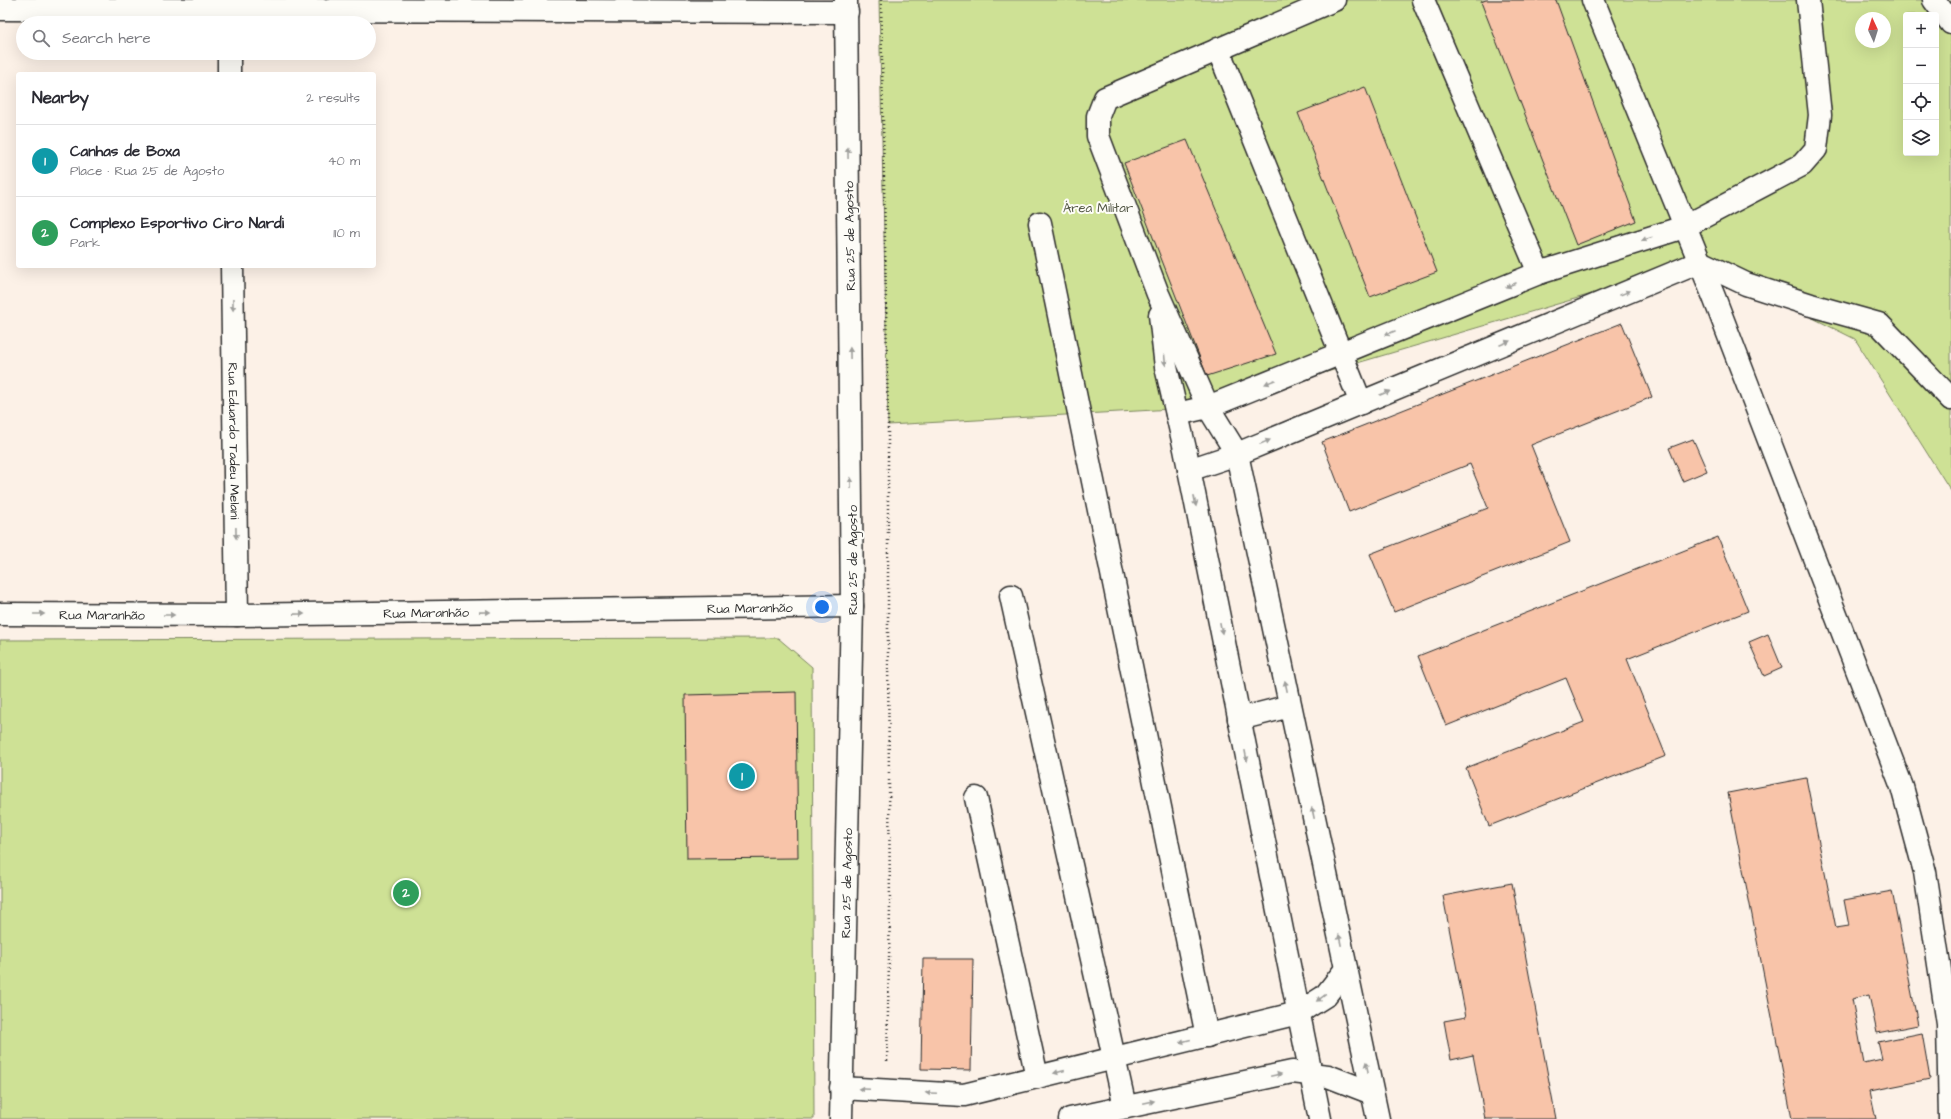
<!DOCTYPE html>
<meta charset="utf-8">
<style>
:root{--surface:#fff;--page:#f7f7f7;--text:#2b2b33;--muted:#7c7c81;--line:#e1e1e2;--accent:#1a73e8}
body{margin:0;font-family:"Architects Daughter",sans-serif;background:var(--page);color:var(--text)}
.controls{position:absolute;right:12px;top:12px;display:grid;overflow:hidden;border-radius:4px;box-shadow:0 4px 16px #0002}
.controls button{width:36px;height:36px;display:grid;place-items:center;padding:0;border:0;border-bottom:1px solid var(--line);background:var(--surface);color:var(--text);font:20px sans-serif}
.compass{position:absolute;left:1855px;top:12px;width:36px;height:36px;border-radius:50%;background:var(--surface);box-shadow:0 4px 16px #0002;rotate:356deg}
.you{position:absolute;left:822px;top:607px;width:14px;height:14px;margin:-10px;border:3px solid #fff;border-radius:50%;background:#1a73e8;box-shadow:0 0 0 6px #1a73e833}
.badge{display:grid;place-items:center;width:26px;height:26px;border-radius:50%;background:var(--accent);color:#fff;font-size:13px;font-weight:700}
.pin{position:absolute;translate:-50% -50%;border:2px solid #fff;box-shadow:0 1px 4px #0006}
.list{margin:0;padding:0;list-style:none}
h2{display:flex;justify-content:space-between;align-items:center;height:52px;margin:0;padding:0 16px;font-size:17px}
h2 small{font-size:13px;font-weight:400;color:var(--muted)}
.list li{display:grid;grid-template-columns:26px 1fr auto;gap:12px;align-items:center;box-sizing:border-box;height:72px;padding:0 16px;border-top:1px solid var(--line)}
.list b{display:block;font-size:15px;white-space:nowrap}
.list p{margin:0;font-size:13px;white-space:nowrap;color:var(--muted)}
.list em{font-size:13px;font-style:normal;color:var(--muted)}
.icon{flex:none;width:22px;height:22px;fill:none;stroke:currentColor;stroke-width:2;stroke-linecap:round;stroke-linejoin:round}
.map{position:relative;flex:none;width:1951px;height:1119px;overflow:hidden}
.search{position:absolute;background:var(--surface);box-shadow:0 4px 16px #0002;left:16px;top:16px;width:360px;height:44px;display:flex;align-items:center;gap:10px;box-sizing:border-box;padding:0 14px;border-radius:22px;color:var(--muted);font-size:15px}
.panel{position:absolute;background:var(--surface);box-shadow:0 4px 16px #0002;left:16px;top:72px;width:360px;height:196px;border-radius:4px}
.map>svg:first-child{display:block}
.green{fill:#cee195;stroke:#7c8660;fill-rule:evenodd}
.building{fill:#f8c4a9;stroke:#2b2b2b}
.lines{fill:none;stroke-linecap:round;stroke-linejoin:round}
.minor-casing{stroke:#2b2b2b;stroke-width:25}
.tertiary-casing{stroke:#2b2b2b;stroke-width:25}
.path{stroke:#2b2b2b;stroke-width:2.5;stroke-dasharray:1 3;stroke-linecap:butt}
.minor{stroke:#fdfcf7;stroke-width:22}
.tertiary{stroke:#fdfcf7;stroke-width:22}
.oneway{fill:#9e9e9b}
.labels{text-anchor:middle;stroke-width:4;stroke-linejoin:round;paint-order:stroke}
.park-label{font-size:13px;fill:#545846;stroke:#fdfcf7}
.street-label{font-size:13px;fill:#2b2b2b;stroke:#fdfcf7}
</style>
<div class="map">
<svg width="1951" height="1119" viewBox="0 0 1951 1119">
<rect width="100%" height="100%" fill="#fcf1e7"/>
<filter id="ink" filterUnits="userSpaceOnUse"><feTurbulence type="fractalNoise" baseFrequency=".025" numOctaves="2"/><feDisplacementMap in="SourceGraphic" scale="8" xChannelSelector="R" yChannelSelector="G"/><feConvolveMatrix kernelMatrix="1 2 1 2 8 2 1 2 1" color-interpolation-filters="sRGB"/></filter>
<g filter="url(#ink)">
<g class="green">
<path d="M879 0H1951V491L1855 339 1700 262 1208 407 888 425ZM1906 15H1936V153H1906ZM1861 18H1885V42H1861Z"/>
<path d="M778 638 812 667 814 1119H0V640Z"/>
</g>
<g class="building">
<path d="M1486 0H1556L1636 221 1576 245 1481 2Z"/>
<path d="M1365 87 1437 272 1370 297 1298 113Z"/>
<path d="M1187 140 1276 354 1207 376 1124 163Z"/>
<path d="M1622 323 1652 397 1531 445 1570 542 1394 612 1370 554 1488 508 1470 464 1349 512 1322 442Z"/>
<path d="M1693 439 1707 471 1683 481 1669 448Z"/>
<path d="M1718 537 1748 611 1627 659 1666 756 1489 826 1466 768 1584 722 1566 678 1446 726 1418 656Z"/>
<path d="M1768 634 1782 668 1764 676 1749 642Z"/>
<path d="M796 692 798 858 687 859 685 695Z"/>
<path d="M1806 778 1836 928 1849 926 1844 900 1892 891 1918 1025 1877 1033 1869 995 1852 999 1864 1063 1882 1059 1878 1042 1922 1033 1930 1079 1870 1091 1876 1119H1792L1728 793Z"/>
<path d="M1512 883 1556 1119H1485L1473 1055 1451 1060 1444 1021 1466 1017 1443 896Z"/>
<path d="M923 959H973L971 1070 921 1069Z"/>
</g>
<g class="lines">
<g class="minor-casing">
<g id="minor">
<path d="M1334 0 1105 98 1098 116V136L1158 294 1208 407 1237 454 1378 1119"/>
<path d="M1423 0 1539 273"/>
<path d="M1593 0 1714 297 1902 787 1925 872 1948 1024 1950 1119"/>
<path d="M1934 0 1951 23"/>
<path d="M1218 49 1361 403"/>
<path d="M229 53V74"/>
<path d="M1040 223 1207 1036"/>
<path id="s1" d="M232 266 237 615"/>
<path d="M1160 315 1166 367 1185 449 1320 1119"/>
<path d="M1177 414 1208 407 1539 273 1684 227 1802 165 1816 149 1820 115 1808 0"/>
<path d="M1189 470 1237 454 1700 262 1746 284 1811 305 1879 324 1951 399"/>
<path d="M1011 596 1125 1107"/>
<path d="M1239 719 1290 706"/>
<path d="M976 798 1037 1077"/>
<path d="M841 1088 964 1095 1298 1013 1325 996 1346 969"/>
<path d="M1070 1119 1292 1072 1328 1076 1372 1093"/>
</g>
</g>
<g class="tertiary-casing">
<g id="tertiary">
<path d="M0 9 847 12"/>
<path id="s2" d="M0 614 237 615 852 606"/>
<path id="s3" d="M841 1119 852 606 846 0"/>
</g>
</g>
<path class="path" d="M881 0 888 425V655L890 907 887 1063"/>
<use href="#minor" class="minor"/>
<use href="#tertiary" class="tertiary"/>
</g>
<defs><path id="oneway-solid" d="M-6-.8H1V-3.2L6.5 0L1 3.2V.8H-6Z"/></defs>
<g class="oneway">
<use href="#oneway-solid" transform="translate(848 153) rotate(-91)"/>
<use href="#oneway-solid" transform="translate(1647 239) rotate(162)"/>
<use href="#oneway-solid" transform="translate(1511 285) rotate(158)"/>
<use href="#oneway-solid" transform="translate(1625 293) rotate(-22)"/>
<use href="#oneway-solid" transform="translate(233 305) rotate(89)"/>
<use href="#oneway-solid" transform="translate(1390 333) rotate(158)"/>
<use href="#oneway-solid" transform="translate(1505 343) rotate(-22)"/>
<use href="#oneway-solid" transform="translate(850 353) rotate(-91)"/>
<use href="#oneway-solid" transform="translate(1165 360) rotate(84)"/>
<use href="#oneway-solid" transform="translate(1270 382) rotate(158)"/>
<use href="#oneway-solid" transform="translate(1385 393) rotate(-22)"/>
<use href="#oneway-solid" transform="translate(1265 442) rotate(-22)"/>
<use href="#oneway-solid" transform="translate(851 483) rotate(-91)"/>
<use href="#oneway-solid" transform="translate(1195 501) rotate(79)"/>
<use href="#oneway-solid" transform="translate(236 533) rotate(89)"/>
<use href="#oneway-solid" transform="translate(485 612) rotate(-1)"/>
<use href="#oneway-solid" transform="translate(39 614)"/>
<use href="#oneway-solid" transform="translate(299 614) rotate(-1)"/>
<use href="#oneway-solid" transform="translate(169 615)"/>
<use href="#oneway-solid" transform="translate(1221 628) rotate(79)"/>
<use href="#oneway-solid" transform="translate(1286 686) rotate(-102)"/>
<use href="#oneway-solid" transform="translate(1246 756) rotate(79)"/>
<use href="#oneway-solid" transform="translate(1313 813) rotate(-102)"/>
<use href="#oneway-solid" transform="translate(1340 940) rotate(-102)"/>
<use href="#oneway-solid" transform="translate(1321 998) rotate(144)"/>
<use href="#oneway-solid" transform="translate(1185 1041) rotate(166)"/>
<use href="#oneway-solid" transform="translate(1367 1067) rotate(-102)"/>
<use href="#oneway-solid" transform="translate(1059 1072) rotate(166)"/>
<use href="#oneway-solid" transform="translate(1276 1075) rotate(-12)"/>
<use href="#oneway-solid" transform="translate(864 1089) rotate(-177)"/>
<use href="#oneway-solid" transform="translate(931 1093) rotate(-177)"/>
<use href="#oneway-solid" transform="translate(1149 1102) rotate(-12)"/>
</g>
</g>
<g class="labels">
<g class="park-label">
<text x="1098" y="212">Área Militar</text>
</g>
<g class="street-label">
<text transform="translate(849 236) rotate(-91)" y="5">Rua 25 de Agosto</text>
<text dy="5" stroke="none"><textPath href="#s1" startOffset="175">Rua Eduardo Tadeu Melani</textPath></text>
<text transform="translate(852 560) rotate(-90)" y="5">Rua 25 de Agosto</text>
<text dy="5" stroke="none"><textPath href="#s2" startOffset="750">Rua Maranhão</textPath></text>
<text dy="5" stroke="none"><textPath href="#s2" startOffset="426">Rua Maranhão</textPath></text>
<text dy="5" stroke="none"><textPath href="#s2" startOffset="102">Rua Maranhão</textPath></text>
<text dy="5" stroke="none"><textPath href="#s3" startOffset="236">Rua 25 de Agosto</textPath></text>
</g>
</g>
</svg>
<div class="controls">
<button>+</button>
<button>−</button>
<button><svg class="icon" aria-label="locate" viewBox="0 0 24 24"><circle cx="12" cy="12" r="6"/><path d="M12 2v4M12 18v4M2 12h4M18 12h4"/></svg></button>
<button><svg class="icon" aria-label="layers" viewBox="0 0 24 24"><path d="M12 4l9 5-9 5-9-5zM3 14l9 5 9-5"/></svg></button>
</div>
<svg class="compass" viewBox="-18 -18 36 36"><path d="M0-13l5 13h-10z" fill="#e53935"/><path d="M0 13l5-13h-10z" fill="#7c7c81"/></svg>
<div class="you"></div>
<div class="pin badge" style="left:742px;top:776px;background:#0f9aa8">1</div>
<div class="pin badge" style="left:406px;top:893px;background:#2e9e5b">2</div>
<div class="search"><svg class="icon" aria-label="search" viewBox="0 0 24 24"><circle cx="10" cy="10" r="6"/><path d="M15 15l6 6"/></svg>Search here</div>
<section class="panel">
<h2>Nearby<small>2 results</small></h2>
<ul class="list">
<li><span class="badge" style="background:#0f9aa8">1</span><div><b>Canhas de Boxa</b><p>Place · Rua 25 de Agosto</p></div><em>40 m</em></li>
<li><span class="badge" style="background:#2e9e5b">2</span><div><b>Complexo Esportivo Ciro Nardi</b><p>Park</p></div><em>110 m</em></li>
</ul>
</section>
</div>
